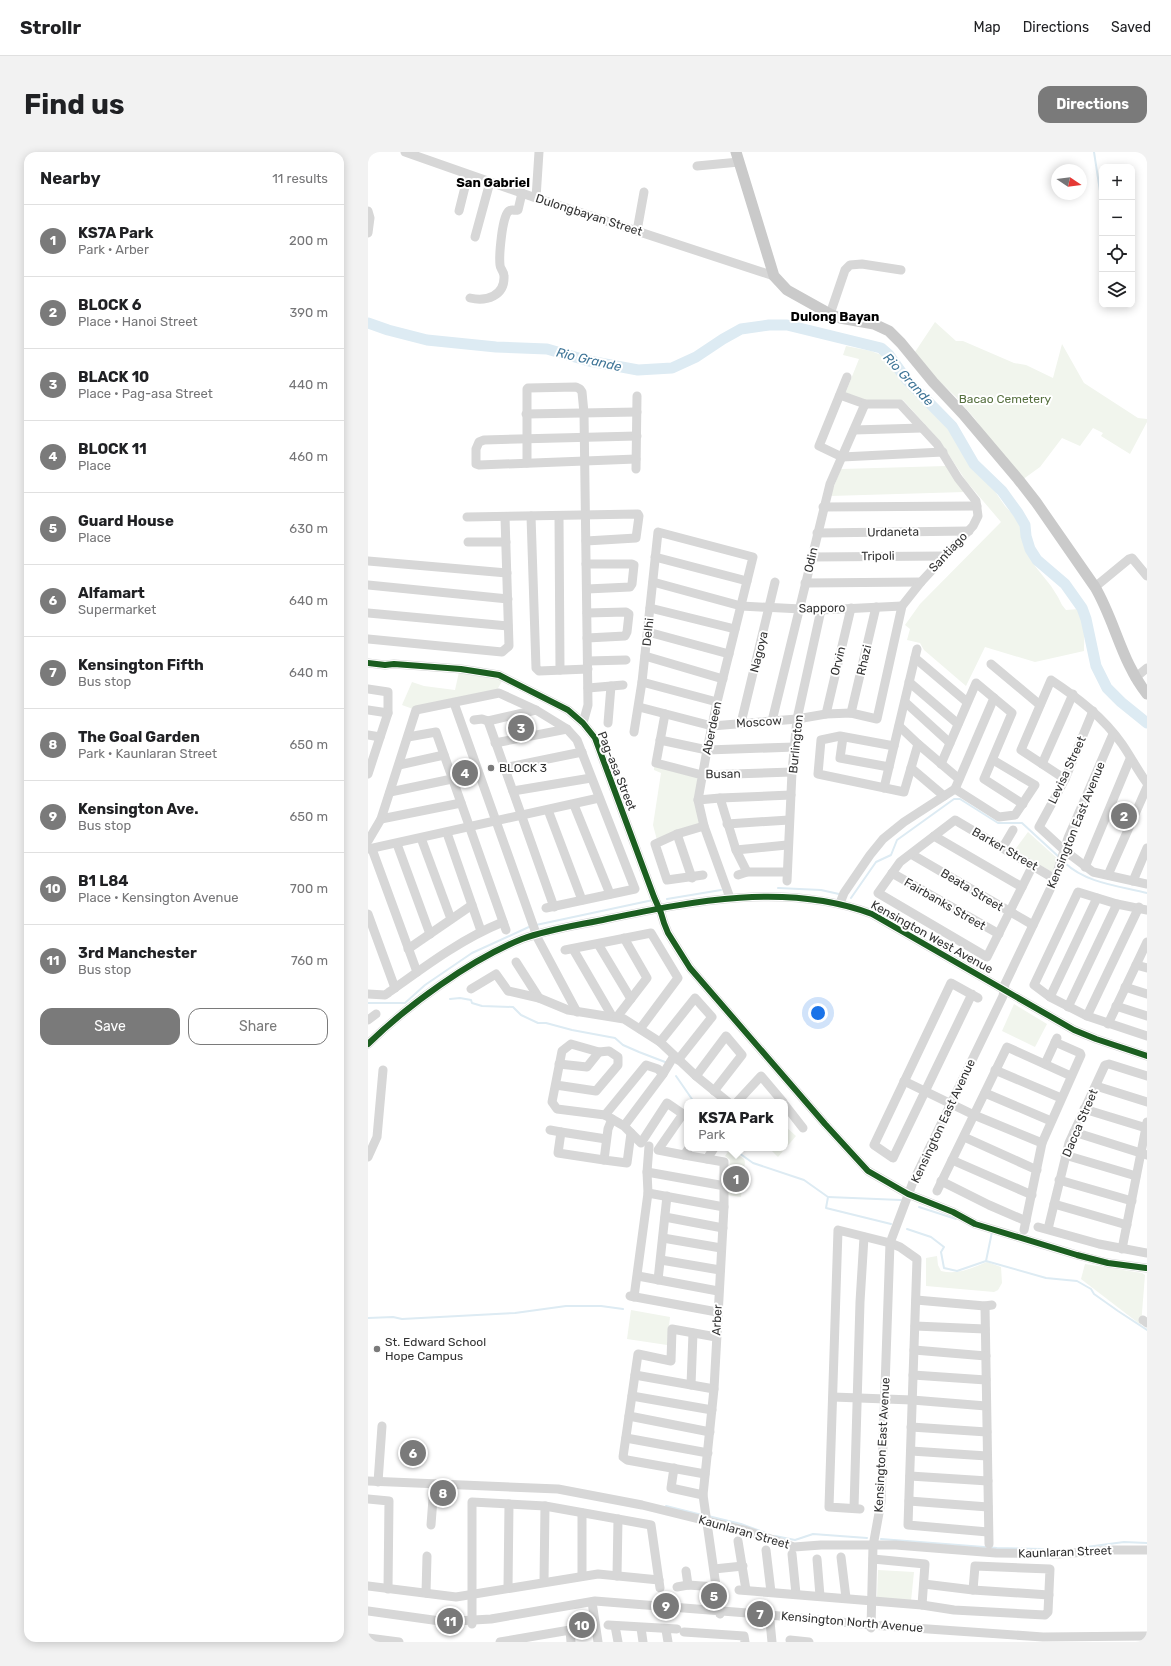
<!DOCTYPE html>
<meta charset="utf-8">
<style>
:root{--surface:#fff;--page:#f2f2f2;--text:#202124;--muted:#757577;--line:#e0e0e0;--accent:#7a7a7a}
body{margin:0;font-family:Rubik,sans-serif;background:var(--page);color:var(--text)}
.controls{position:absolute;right:12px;top:12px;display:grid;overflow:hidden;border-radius:8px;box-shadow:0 2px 10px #0003}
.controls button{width:36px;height:36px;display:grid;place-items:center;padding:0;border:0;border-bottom:1px solid var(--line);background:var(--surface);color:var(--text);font:20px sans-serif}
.compass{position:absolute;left:683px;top:12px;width:36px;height:36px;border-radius:50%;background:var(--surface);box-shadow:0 2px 10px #0003;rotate:103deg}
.you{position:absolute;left:450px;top:861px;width:14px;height:14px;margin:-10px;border:3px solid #fff;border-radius:50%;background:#1a73e8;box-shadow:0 0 0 6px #1a73e833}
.badge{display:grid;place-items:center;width:26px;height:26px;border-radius:50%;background:var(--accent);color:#fff;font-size:13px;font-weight:700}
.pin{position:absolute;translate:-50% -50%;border:2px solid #fff;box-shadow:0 1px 4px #0006}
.popup{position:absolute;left:316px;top:947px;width:104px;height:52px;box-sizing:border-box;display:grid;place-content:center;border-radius:8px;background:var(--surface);filter:drop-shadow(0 1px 3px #0005);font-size:13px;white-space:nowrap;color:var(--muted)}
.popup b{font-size:15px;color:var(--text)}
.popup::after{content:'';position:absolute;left:50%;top:100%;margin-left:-8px;border:8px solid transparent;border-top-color:var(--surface)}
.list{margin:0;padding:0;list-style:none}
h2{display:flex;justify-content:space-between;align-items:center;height:52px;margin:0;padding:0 16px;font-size:17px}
h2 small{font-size:13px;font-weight:400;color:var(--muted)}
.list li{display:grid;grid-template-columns:26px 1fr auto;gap:12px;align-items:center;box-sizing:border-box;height:72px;padding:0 16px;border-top:1px solid var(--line)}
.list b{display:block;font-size:15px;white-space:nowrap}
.list p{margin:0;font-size:13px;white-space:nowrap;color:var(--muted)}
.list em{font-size:13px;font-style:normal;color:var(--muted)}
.actions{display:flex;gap:8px;padding:12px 16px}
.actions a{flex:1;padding:9px 0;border:1px solid var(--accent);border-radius:12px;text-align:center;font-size:14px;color:var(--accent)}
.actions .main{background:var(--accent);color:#fff}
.icon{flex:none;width:22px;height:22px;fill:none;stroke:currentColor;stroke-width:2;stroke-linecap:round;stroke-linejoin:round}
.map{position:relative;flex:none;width:779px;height:1490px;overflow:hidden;border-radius:12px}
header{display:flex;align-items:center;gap:24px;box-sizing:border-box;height:56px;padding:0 20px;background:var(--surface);border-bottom:1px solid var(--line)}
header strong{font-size:19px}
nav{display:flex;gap:22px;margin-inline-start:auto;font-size:14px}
.intro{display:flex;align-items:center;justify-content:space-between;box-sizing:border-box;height:96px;padding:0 24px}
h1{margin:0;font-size:28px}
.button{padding:10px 18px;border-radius:12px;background:var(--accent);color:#fff;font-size:14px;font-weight:700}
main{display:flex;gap:24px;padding:0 24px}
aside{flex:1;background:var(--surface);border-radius:12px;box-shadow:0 2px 10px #0003}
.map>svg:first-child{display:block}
.green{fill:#f1f5ed}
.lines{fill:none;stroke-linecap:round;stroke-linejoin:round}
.stream{stroke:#ddebf3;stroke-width:2}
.river{stroke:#ddebf3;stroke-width:11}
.minor{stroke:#d7d7d7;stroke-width:9}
.major{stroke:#cacaca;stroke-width:11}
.cycleway-casing{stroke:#fff;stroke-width:8}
.cycleway{stroke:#1b5e20;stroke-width:6}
.poi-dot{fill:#7a7a7a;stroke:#fff;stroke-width:1.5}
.labels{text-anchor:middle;stroke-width:4;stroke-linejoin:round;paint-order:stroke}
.street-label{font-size:12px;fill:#333;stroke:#fff}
.park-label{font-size:12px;fill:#56703f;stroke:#fff}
.poi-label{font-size:12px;fill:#333;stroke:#fff;text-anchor:start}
.neighbourhood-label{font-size:13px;font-weight:bold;fill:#000;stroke:#fff}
.water-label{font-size:13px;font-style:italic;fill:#3f7597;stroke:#fff}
</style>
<header>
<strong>Strollr</strong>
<nav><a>Map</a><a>Directions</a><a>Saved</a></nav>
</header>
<div class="intro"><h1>Find us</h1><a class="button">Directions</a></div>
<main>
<aside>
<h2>Nearby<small>11 results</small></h2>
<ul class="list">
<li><span class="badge">1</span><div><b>KS7A Park</b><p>Park · Arber</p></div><em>200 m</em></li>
<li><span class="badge">2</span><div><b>BLOCK 6</b><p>Place · Hanoi Street</p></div><em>390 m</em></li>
<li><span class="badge">3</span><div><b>BLACK 10</b><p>Place · Pag-asa Street</p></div><em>440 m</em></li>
<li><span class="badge">4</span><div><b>BLOCK 11</b><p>Place</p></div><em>460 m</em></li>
<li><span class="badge">5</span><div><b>Guard House</b><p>Place</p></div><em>630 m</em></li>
<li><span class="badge">6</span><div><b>Alfamart</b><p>Supermarket</p></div><em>640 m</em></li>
<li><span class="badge">7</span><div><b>Kensington Fifth</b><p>Bus stop</p></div><em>640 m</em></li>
<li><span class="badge">8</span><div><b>The Goal Garden</b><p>Park · Kaunlaran Street</p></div><em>650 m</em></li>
<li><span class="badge">9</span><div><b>Kensington Ave.</b><p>Bus stop</p></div><em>650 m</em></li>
<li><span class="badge">10</span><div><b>B1 L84</b><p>Place · Kensington Avenue</p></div><em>700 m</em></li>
<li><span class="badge">11</span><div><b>3rd Manchester</b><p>Bus stop</p></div><em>760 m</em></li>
</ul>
<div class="actions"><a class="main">Save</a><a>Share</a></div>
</aside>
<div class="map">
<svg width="779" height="1490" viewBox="0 0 779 1490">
<rect width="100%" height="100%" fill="#fff"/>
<g class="green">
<path d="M567 170 588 189H595L646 211 658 213 685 226 694 192 716 231 770 266 779 267V270L762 302 733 284 735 281 725 276 712 294 694 286 672 315 654 328 634 305 607 267 588 245 567 225 547 200Z"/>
<path d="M478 194 503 199 516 204 558 254 581 274 604 316 622 332 637 354 653 371 655 387 667 414 683 434 690 445 694 453 698 458 711 457C718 468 716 487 716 499L667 510 617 495 598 534 556 498 552 491 539 488 542 477 537 473 552 452 633 370 598 329 571 288 535 248 495 250 477 242 491 207 475 203Z"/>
<path d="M578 314 597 340 462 344 473 317Z"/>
<path d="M91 520 124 524 134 529 129 538 45 557 34 553 44 530 56 534 87 538Z"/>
<path d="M286 613 329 625 331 671 329 673 289 688 285 673 293 621 286 618Z"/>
<path d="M660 680 691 708 686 721 646 699Z"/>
<path d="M646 852 679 872 667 895 634 879Z"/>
<path d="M417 974 428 984 410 1005 401 996H417Z"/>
<path d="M362 997 376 1007 377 1010 373 1045 359 1043 362 1008 357 1004Z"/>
<path d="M569 1104 570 1113 573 1119C590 1123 604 1116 619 1110L633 1115 634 1131 630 1138 626 1140 558 1134V1106Z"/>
<path d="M717 1112 774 1121 777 1123 773 1173 713 1127Z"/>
<path d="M263 1158 302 1165 299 1193 259 1187Z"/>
<path d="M510 1418 546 1420 543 1449 509 1446Z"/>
</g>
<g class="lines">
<g class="stream">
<path d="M726 0 734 52"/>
<path d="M697 711C718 731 751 734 779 741"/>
<path d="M410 736 453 738 471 742"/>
<path d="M483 746 508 710 523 703 529 688 586 647H592L630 671H654L691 705"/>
<path d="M299 747 353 738"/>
<path d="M168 773 285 748"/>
<path d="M82 847 92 846 103 848 104 851 114 854 145 855 153 863 170 871H178L204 878 247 886 255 893 271 900 297 910"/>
<path d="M0 851H37L57 833 104 801 163 774"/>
<path d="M308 924 326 950"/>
<path d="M364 996 385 1011 436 1028 460 1045 458 1056 523 1072"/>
<path d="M460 1045 533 1048"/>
<path d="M551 1055 588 1067"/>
<path d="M539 1077 563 1085 576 1095 573 1100 576 1116 589 1119 618 1109 678 1126 709 1129 723 1137 726 1142 750 1159 779 1178"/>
<path d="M618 1109 624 1080"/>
<path d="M0 1166 25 1165 34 1167 147 1161 198 1154H233L255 1157"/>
<path d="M298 1354 334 1363"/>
<path d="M340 1364 373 1372 398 1381"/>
<path d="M407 1384 427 1388 445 1382 499 1386"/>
<path d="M513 1387 629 1396 675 1397"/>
<path d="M711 1396 756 1390 779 1391"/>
</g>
<path class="river" d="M0 171 20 178 59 188 128 195 179 197 221 209 270 218 304 216 328 205 355 187 373 177 401 173H419L513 196 521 203 538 227 584 274 606 312 634 339 650 361 657 373 658 384 662 397 669 408 697 432 714 456 718 467 728 514 739 536 753 550 779 571"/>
<g class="minor">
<path d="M37 0 168 46 406 124"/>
<path d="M329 14 371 10"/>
<path d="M168 46 171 0"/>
<path d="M0 59 2 66 0 81"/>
<path d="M91 59 100 23"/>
<path d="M269 79 276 40"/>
<path d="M107 85 122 30"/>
<path d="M102 146C118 150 137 144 136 124 136 119 132 117 132 113 131 104 134 63 141 59 144 57 147 59 150 58L154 41"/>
<path d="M462 162 477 118 482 113 494 112 533 118"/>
<path d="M479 225 451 294 474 305 575 300"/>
<path d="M158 262 269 260"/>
<path d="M486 278 554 276"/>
<path d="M268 307 111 313 108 312V297L111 290 116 288 269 284"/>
<path d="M159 311V237L160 236 208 235 212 237 214 240 216 261 220 553 215 571"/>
<path d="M268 317 269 244"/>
<path d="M455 355 609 354"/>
<path d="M163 364 168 516 171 519 220 517"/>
<path d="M191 364 192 518"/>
<path d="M99 365 270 362 271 364 268 386 218 389"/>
<path d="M449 381 601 379"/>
<path d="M100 390H138"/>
<path d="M287 405 379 429"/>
<path d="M444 405 577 404"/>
<path d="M0 409 139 421"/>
<path d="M218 412H264L266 413 264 432 262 435 219 437"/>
<path d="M285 430 373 454 453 458 534 454"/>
<path d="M437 431 553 430"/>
<path d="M0 433 140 447"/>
<path d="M727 435 761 407 764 406 779 424"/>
<path d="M282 456 367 477"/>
<path d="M0 461 140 474"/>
<path d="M219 461 258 460 261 462 259 480 257 484 219 486"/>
<path d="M280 480 361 502"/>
<path d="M0 487 134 500 141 494 137 365"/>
<path d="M277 504 355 527"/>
<path d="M547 506 599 550"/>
<path d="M220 509 258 508"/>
<path d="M0 511 17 513 26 512 93 517 131 523 200 558 215 571 227 586 286 745 293 761 296 771 300 781 322 816 457 972 500 1019 540 1042 585 1060 607 1072 709 1103 740 1111 778 1116"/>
<path d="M623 512 672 553"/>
<path d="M767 526 779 516"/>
<path d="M274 530 349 550"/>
<path d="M541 530 590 572"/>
<path d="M220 536 255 533"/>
<path d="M0 537 20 540V561L0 622"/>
<path d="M537 550 582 591"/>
<path d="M86 551 170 787 209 860"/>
<path d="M271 555 344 574 429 567 458 562 483 561 509 567 534 454 553 430 605 374 610 364 608 349 590 326 569 292 532 252H497L472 243"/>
<path d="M0 558 20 561"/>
<path d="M725 559 697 627 671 675 696 698 725 720 779 732"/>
<path d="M483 561 508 455"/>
<path d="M297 562 288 611 334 623 424 620"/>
<path d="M458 562 483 456"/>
<path d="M106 568 114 567 120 569 168 558"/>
<path d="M120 569 186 755"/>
<path d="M404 569 462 332 497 252"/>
<path d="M240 571 243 534"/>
<path d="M373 571 407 430"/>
<path d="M531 574 550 592 591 627"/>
<path d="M266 580 274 530 290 380 385 405 349 550 339 598 330 648 336 674 362 746"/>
<path d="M0 583 12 585"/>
<path d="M40 585 68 580 138 778"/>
<path d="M475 585 472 606 521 615"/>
<path d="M292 588 339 598 427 595"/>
<path d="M127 591 199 577"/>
<path d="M526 594 472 584 453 588 450 622 536 640 550 592"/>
<path d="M573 612 608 531 644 561 616 627 655 652"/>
<path d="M674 612 705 542"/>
<path d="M31 613 76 603"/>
<path d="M136 616 214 600"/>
<path d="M543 616 576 644"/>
<path d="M697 627 653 598 683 528C710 546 735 565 754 592 763 605 770 619 779 631"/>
<path d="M516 636 549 497"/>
<path d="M587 637 631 665 647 663 667 633 625 608"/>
<path d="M587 637 626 546"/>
<path d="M145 639 223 626"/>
<path d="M22 640 84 627"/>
<path d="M352 646 368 698 379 720"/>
<path d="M330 648 352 646 423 643"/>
<path d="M206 653 242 742"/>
<path d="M180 658 214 748"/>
<path d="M13 667 93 651"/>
<path d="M359 672 421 668"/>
<path d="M79 681 113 779"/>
<path d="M309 682 324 726"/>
<path d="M566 684 654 735"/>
<path d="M53 686 83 767"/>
<path d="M0 689 13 667 48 558 131 541 168 558 199 577 209 588 267 737 178 756"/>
<path d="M29 692 62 782"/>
<path d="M635 695 645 678"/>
<path d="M0 697 231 646"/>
<path d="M4 697 49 820"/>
<path d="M368 698 419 693"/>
<path d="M543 702 665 773"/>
<path d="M665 713 619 805 510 741 532 710 587 668 687 727"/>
<path d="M717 715 762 607"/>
<path d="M524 721 631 782"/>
<path d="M335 723 299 728 287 692 309 682 336 674"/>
<path d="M370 723 379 720H419"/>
<path d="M740 723 779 635"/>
<path d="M419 729 424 620 429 567 453 458"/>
<path d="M765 729 779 696"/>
<path d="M472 751 476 741 502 703 515 687 536 670 587 637"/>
<path d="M779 758 749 752 710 740 666 833 682 845 719 864 779 884"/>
<path d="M0 762 27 836"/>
<path d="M230 792 263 847"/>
<path d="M40 797 104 753"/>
<path d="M205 797 244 864"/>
<path d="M197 798 283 781 310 826 272 877"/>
<path d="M148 810 171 846"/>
<path d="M768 813 779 816"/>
<path d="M757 835 779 842"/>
<path d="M103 837 128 822 140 839 171 846 200 858 256 867 292 890 328 924 360 950"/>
<path d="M0 842 17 843 20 841C56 815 93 787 135 770"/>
<path d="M604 842 525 1006 506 993 583 831 610 846"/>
<path d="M682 845 729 746"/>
<path d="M748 854 779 864"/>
<path d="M700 855 749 752"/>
<path d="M719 864 771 755"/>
<path d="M249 865 279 826 256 786"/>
<path d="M0 868 8 862"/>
<path d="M740 872 779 790"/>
<path d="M292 890 327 846 344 865 310 908"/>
<path d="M0 892C40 853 102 808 154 787 181 777 211 773 239 767 325 749 419 730 504 762L706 878 728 887 779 904"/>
<path d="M191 912 219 915 231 900"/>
<path d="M677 912 689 886"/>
<path d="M627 918 693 946"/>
<path d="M295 922 306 904"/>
<path d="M328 924 358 884 374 903 346 939"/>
<path d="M536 929 606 963 674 991"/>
<path d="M188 933 228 939 250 913V905L241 899 231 900 203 892 194 899 184 950 189 957 237 963"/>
<path d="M728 934 779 950"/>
<path d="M617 941 683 969"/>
<path d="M369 950 393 924 415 950"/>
<path d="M417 953 435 976"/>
<path d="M716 957 778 976"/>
<path d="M244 967 240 977 236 1008 259 1011 263 981"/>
<path d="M256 974 237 963 278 913 290 917 295 922 256 974 273 991 299 951 315 962 290 998 316 1003 321 996"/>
<path d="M182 978 193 980"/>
<path d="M706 980 779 1003"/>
<path d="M596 985 669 1018"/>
<path d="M316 1003 356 1010V1055L346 1237 335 1343 352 1462"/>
<path d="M697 1003 768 1024"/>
<path d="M0 1005 9 985 15 918"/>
<path d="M339 1007 346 996"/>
<path d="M236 1008 190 1001 193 980 238 987"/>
<path d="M584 1008 664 1043"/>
<path d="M279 1020 281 994"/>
<path d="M691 1028 764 1049"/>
<path d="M573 1029 621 1053 658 1069"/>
<path d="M569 1039 639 895 703 924"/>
<path d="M280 1041 356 1055"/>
<path d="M686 1052 759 1073"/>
<path d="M297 1065 355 1076"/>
<path d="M670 1075 731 1092 779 1101"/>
<path d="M680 1077 701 991 737 913 741 912 779 924"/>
<path d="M656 1078 674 991 713 903 712 901 687 890"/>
<path d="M295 1086 353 1096"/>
<path d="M754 1097 779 970"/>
<path d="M293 1108 352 1118"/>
<path d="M270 1124 350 1139"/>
<path d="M290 1128 299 1044"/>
<path d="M262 1144 349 1160"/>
<path d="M266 1145 280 1041 279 1020 357 1034"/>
<path d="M548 1148 617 1154 624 1153"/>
<path d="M617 1154 621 1392"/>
<path d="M775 1168 779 1171"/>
<path d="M547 1174 617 1177"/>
<path d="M546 1198 618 1204"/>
<path d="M267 1223 346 1237"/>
<path d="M545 1223 618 1228"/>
<path d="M323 1233 325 1181"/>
<path d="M264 1244 344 1258"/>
<path d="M465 1245 544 1248 618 1254"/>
<path d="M261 1264 342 1280"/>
<path d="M543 1275 619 1280"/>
<path d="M258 1286 340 1301"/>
<path d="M543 1299 619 1304"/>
<path d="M306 1316 303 1336 335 1343"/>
<path d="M337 1322 259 1308 255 1305 270 1202 303 1209 304 1177 348 1185"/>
<path d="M542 1324 620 1329"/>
<path d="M0 1329 190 1337 274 1353 376 1378 426 1395 453 1393H528L628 1401 690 1402 746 1398H779"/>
<path d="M10 1330 14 1274"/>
<path d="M0 1347 21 1349 20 1437"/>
<path d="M541 1349 620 1355"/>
<path d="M486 1356 492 1150 496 1085"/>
<path d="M492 1357 461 1355 470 1078 522 1091 532 1095 549 1107 540 1373 620 1380"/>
<path d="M214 1361V1424"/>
<path d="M63 1373 66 1333"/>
<path d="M370 1389 378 1438"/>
<path d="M398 1398 403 1440"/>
<path d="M424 1402 428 1442"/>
<path d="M473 1405 478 1446"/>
<path d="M449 1407 452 1444"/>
<path d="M505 1407 557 1412 554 1453"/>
<path d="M346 1417 375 1414"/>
<path d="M318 1419 320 1433"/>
<path d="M249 1424 250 1367"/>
<path d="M176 1430 177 1354"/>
<path d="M556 1432 605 1438 681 1443"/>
<path d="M0 1434 88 1445 230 1422 291 1428"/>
<path d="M309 1435 320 1433 348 1435"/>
<path d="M140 1436 141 1352"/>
<path d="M371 1438 554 1453 586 1458 677 1463 680 1460 682 1417 607 1414 605 1438"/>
<path d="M58 1441 59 1404"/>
<path d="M224 1450 230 1490"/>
<path d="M0 1459 72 1469H89L123 1467 227 1449 392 1462 503 1473 675 1485 779 1484"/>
<path d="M401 1459 404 1490"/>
<path d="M104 1472V1350L177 1354 283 1373 292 1436"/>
<path d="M240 1473 309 1477"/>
<path d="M247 1474 250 1490"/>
<path d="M273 1476 275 1490"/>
<path d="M503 1476 505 1394 513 1350 522 1091 545 1030 635 844 637 832 687 727 700 686 745 582"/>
<path d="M298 1478 300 1490"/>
<path d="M316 1480 376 1484 377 1490"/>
<path d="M0 1486 31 1490"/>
<path d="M422 1488 441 1490"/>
<path d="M132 1490 202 1478 203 1490"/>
</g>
<path class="major" d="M368 0 406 124 419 138 462 162 472 166 506 172 521 179 533 191 565 230 595 262 650 327 668 350 727 435C747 469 754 511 779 542"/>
<g class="cycleway-casing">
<g id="cycleway">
<path d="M0 511 17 513 26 512 93 517 131 523 200 558 215 571 227 586 286 745 293 761 296 771 300 781 322 816 457 972 500 1019 540 1042 585 1060 607 1072 709 1103 740 1111 778 1116"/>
<path d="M0 892C40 853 102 808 154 787 181 777 211 773 239 767 325 749 419 730 504 762L706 878 728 887 779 904"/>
</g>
</g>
<use href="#cycleway" class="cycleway"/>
</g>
<g class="poi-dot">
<circle cx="123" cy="616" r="4"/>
<circle cx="9" cy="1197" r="4"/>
</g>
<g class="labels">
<g class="street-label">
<text transform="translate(221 63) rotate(18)" y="4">Dulongbayan Street</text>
<text transform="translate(525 380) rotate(-1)" y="4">Urdaneta</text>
<text transform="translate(580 400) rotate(-47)" y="4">Santiago</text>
<text transform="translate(510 404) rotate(-1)" y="4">Tripoli</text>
<text transform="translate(443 408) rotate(-77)" y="4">Odin</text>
<text transform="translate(454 456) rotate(-1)" y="4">Sapporo</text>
<text transform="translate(280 480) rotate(-84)" y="4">Delhi</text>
<text transform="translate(391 500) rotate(-76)" y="4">Nagoya</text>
<text transform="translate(496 508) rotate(-77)" y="4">Rhazi</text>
<text transform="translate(470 509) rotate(-76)" y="4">Orvin</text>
<text transform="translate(391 570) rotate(-4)" y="4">Moscow</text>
<text transform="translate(344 576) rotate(-78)" y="4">Aberdeen</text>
<text transform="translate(428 592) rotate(-84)" y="4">Burlington</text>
<text transform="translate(699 618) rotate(-65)" y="4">Levisa Street</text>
<text transform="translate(249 619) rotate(68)" y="4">Pag-asa Street</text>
<text transform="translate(355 622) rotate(-1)" y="4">Busan</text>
<text transform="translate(708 673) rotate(-68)" y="4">Kensington East Avenue</text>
<text transform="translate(637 697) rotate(30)" y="4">Barker Street</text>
<text transform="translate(604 738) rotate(31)" y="4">Beata Street</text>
<text transform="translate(577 752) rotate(30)" y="4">Fairbanks Street</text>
<text transform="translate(564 785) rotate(29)" y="4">Kensington West Avenue</text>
<text transform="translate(575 969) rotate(-65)" y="4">Kensington East Avenue</text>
<text transform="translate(712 971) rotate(-67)" y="4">Dacca Street</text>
<text transform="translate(349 1168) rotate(-87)" y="4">Arber</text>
<text transform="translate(514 1293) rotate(-87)" y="4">Kensington East Avenue</text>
<text transform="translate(376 1380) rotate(16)" y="4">Kaunlaran Street</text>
<text transform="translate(697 1400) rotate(-2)" y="4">Kaunlaran Street</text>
<text transform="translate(484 1470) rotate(5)" y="4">Kensington North Avenue</text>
</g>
<g class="park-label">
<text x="637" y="251">Bacao Cemetery</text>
</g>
<g class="poi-label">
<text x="131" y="620">BLOCK 3</text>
<text x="17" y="1194">St. Edward School<tspan x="17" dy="14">Hope Campus</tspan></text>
</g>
<g class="neighbourhood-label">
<text x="125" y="35">San Gabriel</text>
<text x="467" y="169">Dulong Bayan</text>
</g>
<g class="water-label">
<text transform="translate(221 207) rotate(13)" y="5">Rio Grande</text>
<text transform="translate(541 227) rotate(47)" y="5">Rio Grande</text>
</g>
</g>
</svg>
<div class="controls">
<button>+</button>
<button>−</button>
<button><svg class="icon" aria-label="locate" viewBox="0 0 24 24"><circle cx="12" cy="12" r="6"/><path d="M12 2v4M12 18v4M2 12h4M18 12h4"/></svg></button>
<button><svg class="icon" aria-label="layers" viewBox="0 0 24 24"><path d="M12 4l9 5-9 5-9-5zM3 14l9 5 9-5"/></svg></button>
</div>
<svg class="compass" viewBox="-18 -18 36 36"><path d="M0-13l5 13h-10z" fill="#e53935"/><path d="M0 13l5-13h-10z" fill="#757577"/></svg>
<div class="you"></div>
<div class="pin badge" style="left:368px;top:1027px">1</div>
<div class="popup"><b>KS7A Park</b>Park</div>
<div class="pin badge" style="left:756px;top:664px">2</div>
<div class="pin badge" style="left:153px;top:576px">3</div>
<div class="pin badge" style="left:97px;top:621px">4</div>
<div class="pin badge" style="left:346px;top:1444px">5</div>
<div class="pin badge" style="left:45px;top:1301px">6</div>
<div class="pin badge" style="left:392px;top:1462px">7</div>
<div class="pin badge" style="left:75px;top:1341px">8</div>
<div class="pin badge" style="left:298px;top:1454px">9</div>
<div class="pin badge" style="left:214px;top:1473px">10</div>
<div class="pin badge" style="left:82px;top:1469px">11</div>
</div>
</main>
